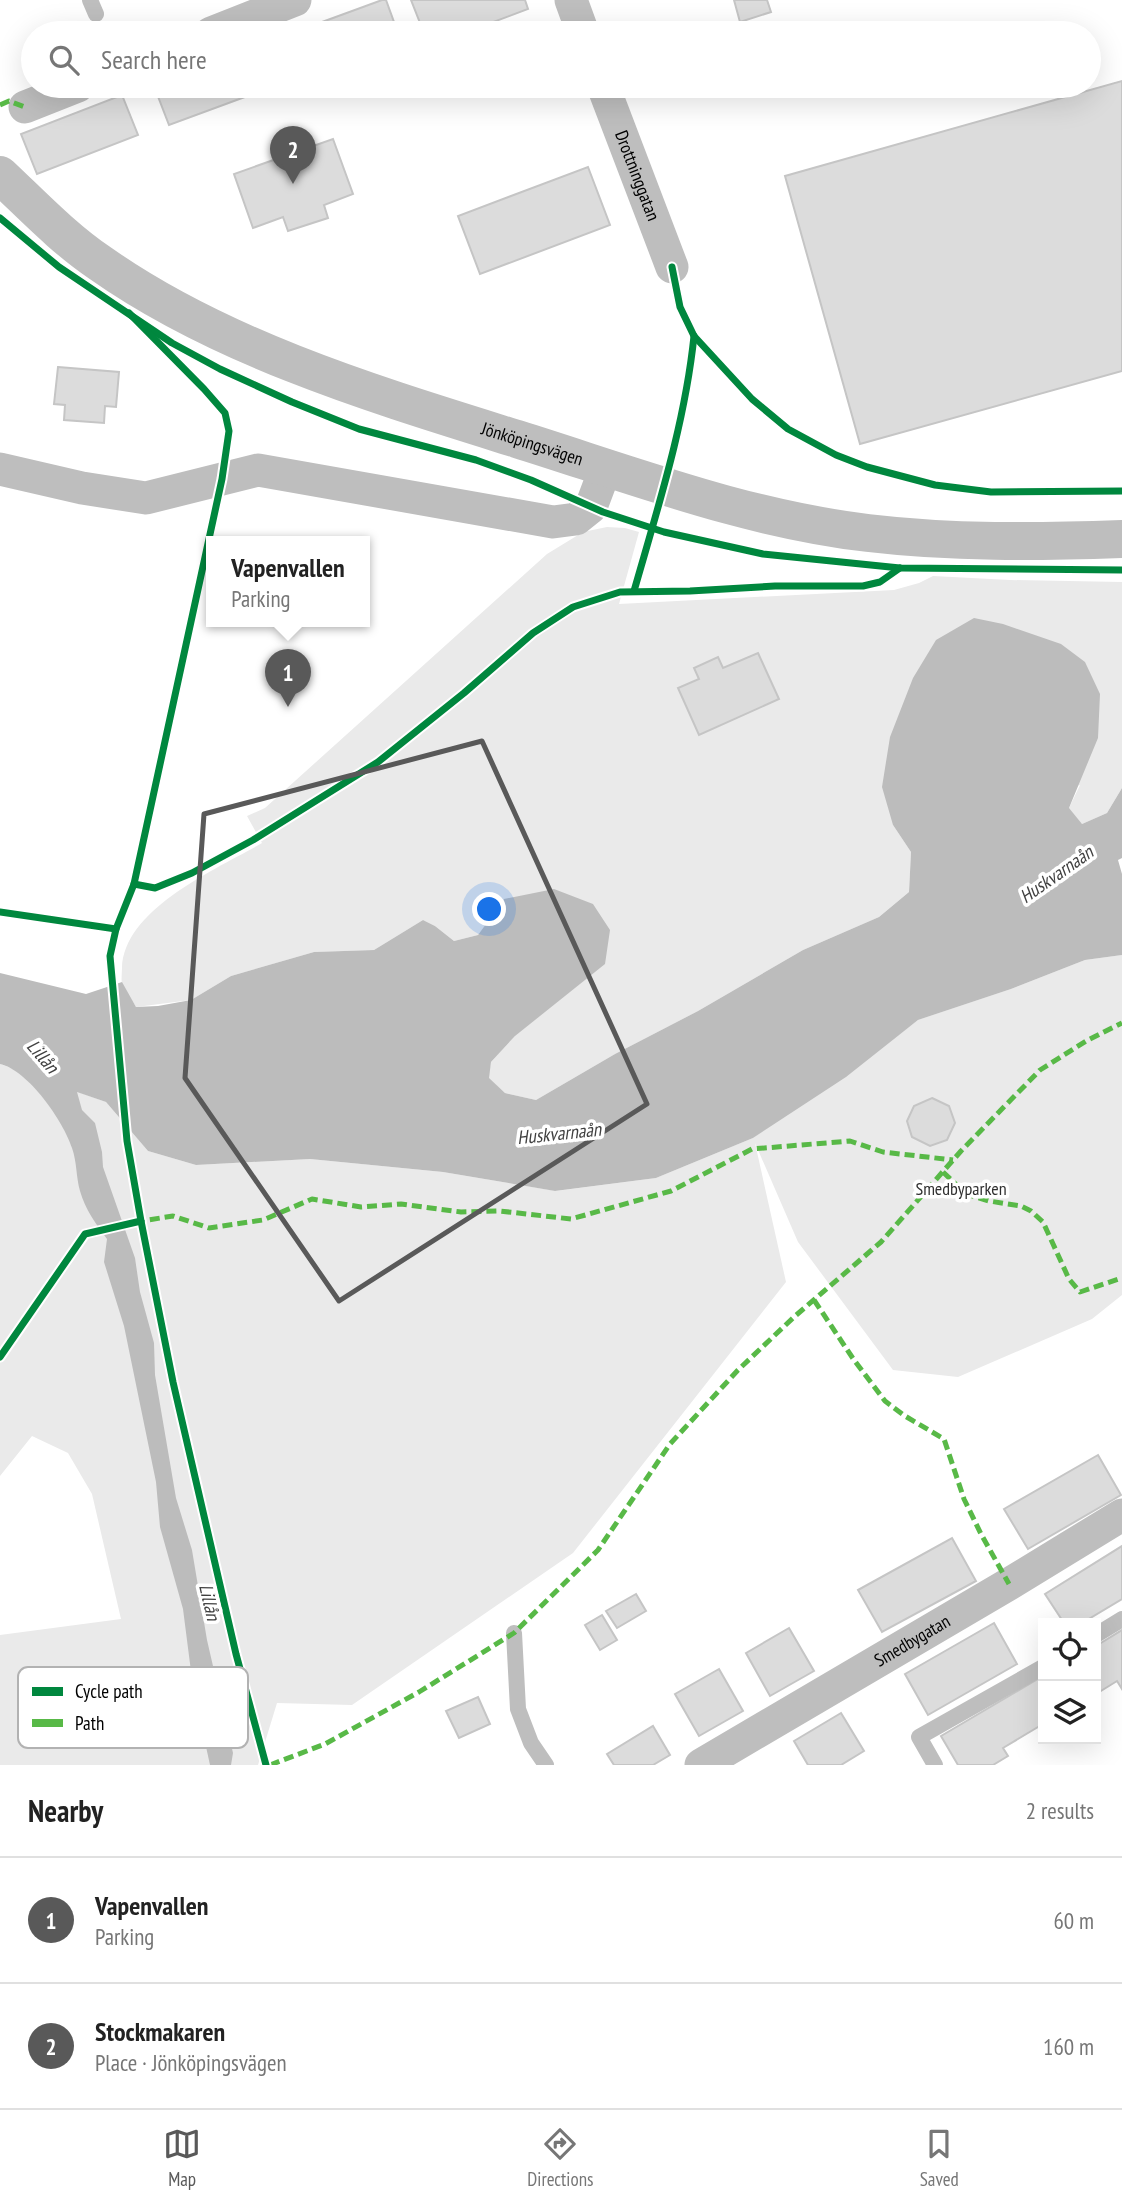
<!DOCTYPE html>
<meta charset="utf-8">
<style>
:root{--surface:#fff;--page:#f2f2f2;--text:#222;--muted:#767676;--line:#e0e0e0;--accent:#595959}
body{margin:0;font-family:"PT Sans Narrow",sans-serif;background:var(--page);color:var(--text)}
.controls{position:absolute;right:21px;bottom:21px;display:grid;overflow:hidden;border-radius:0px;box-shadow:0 7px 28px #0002}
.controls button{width:63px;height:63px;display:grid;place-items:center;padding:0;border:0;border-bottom:2px solid var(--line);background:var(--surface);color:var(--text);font:35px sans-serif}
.you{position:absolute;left:490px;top:910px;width:24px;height:24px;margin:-18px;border:5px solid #fff;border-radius:50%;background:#1a73e8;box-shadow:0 0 0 10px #1a73e833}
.badge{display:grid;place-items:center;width:46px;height:46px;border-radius:50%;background:var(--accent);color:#fff;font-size:23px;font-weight:700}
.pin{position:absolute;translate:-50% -58px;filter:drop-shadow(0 2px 4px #0008)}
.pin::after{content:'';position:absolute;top:37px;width:24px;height:21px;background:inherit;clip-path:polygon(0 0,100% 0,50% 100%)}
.popup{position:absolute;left:206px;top:536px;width:164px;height:91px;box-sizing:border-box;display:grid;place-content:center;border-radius:0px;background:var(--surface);filter:drop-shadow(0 2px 5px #0005);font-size:23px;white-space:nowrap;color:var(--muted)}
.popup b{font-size:26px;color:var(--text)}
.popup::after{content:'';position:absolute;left:50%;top:100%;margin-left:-14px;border:14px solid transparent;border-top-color:var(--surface)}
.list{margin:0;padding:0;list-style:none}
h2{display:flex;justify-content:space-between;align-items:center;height:91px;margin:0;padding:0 28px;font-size:30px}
h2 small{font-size:23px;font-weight:400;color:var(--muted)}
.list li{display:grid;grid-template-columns:46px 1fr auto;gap:21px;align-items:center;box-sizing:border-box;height:126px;padding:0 28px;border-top:2px solid var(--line)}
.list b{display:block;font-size:26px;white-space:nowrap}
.list p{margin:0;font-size:23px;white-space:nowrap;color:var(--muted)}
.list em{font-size:23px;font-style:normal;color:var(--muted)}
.icon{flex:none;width:38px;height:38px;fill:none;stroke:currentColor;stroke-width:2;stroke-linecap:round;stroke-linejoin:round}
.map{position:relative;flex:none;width:1122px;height:1765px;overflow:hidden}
.search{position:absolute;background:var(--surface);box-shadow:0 7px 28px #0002;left:21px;right:21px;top:21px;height:77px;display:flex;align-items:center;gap:18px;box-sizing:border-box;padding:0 24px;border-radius:38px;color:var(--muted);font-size:26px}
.sheet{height:343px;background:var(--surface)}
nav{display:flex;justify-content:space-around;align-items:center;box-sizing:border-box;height:98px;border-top:2px solid var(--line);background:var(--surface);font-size:19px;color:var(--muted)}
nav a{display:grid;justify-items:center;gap:4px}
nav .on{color:var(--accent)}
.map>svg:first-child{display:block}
.green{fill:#eaeaea}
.water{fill:#bcbcbc}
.building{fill:#dcdcdc;stroke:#c5c5c5;stroke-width:2}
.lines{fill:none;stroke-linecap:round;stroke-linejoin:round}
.service{stroke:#bebebe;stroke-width:16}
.minor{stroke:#bebebe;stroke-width:33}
.tertiary{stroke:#bebebe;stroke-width:38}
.quiet{stroke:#58b947;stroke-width:5;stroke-dasharray:10 5;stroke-linecap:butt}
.cycleway-casing{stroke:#fff;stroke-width:11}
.cycleway{stroke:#00873e;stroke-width:7}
.marked{fill:none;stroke:#595959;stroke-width:5;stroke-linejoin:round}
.labels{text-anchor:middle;stroke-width:7;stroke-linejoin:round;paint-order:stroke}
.street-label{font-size:18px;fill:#000;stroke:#fff}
.park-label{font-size:18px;fill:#2f2f2f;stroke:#fff}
.water-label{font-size:19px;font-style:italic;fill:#404040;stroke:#fff}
.key{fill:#fff;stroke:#b2b2b2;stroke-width:2}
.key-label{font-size:19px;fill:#000}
</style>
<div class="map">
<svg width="1122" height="1765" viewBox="0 0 1122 1765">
<rect width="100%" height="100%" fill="#fff"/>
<g class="green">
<path d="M607 527 625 528 639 532 619 604 894 590 919 583 933 576 1010 580 1122 582V788L1107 813 1082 824 1069 817V808L1080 785 893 825 911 852 909 892 879 917 803 950 698 1011 615 1054 536 1100 505 1093 488 1078 491 1062 515 1036 504 899 478 935 454 941 435 926 423 920 374 950 314 952 231 976 191 1000 136 1007C132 1000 125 992 122 984 121 979 122 973 122 968 124 908 217 869 262 843L247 816 265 808 547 554 583 532Z"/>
<path d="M1122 955V1295L1092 1319 958 1377 893 1370 798 1242 755 1143 786 1282 573 1553 352 1705 277 1703 258 1765H0V1635L121 1619 92 1494 68 1453 32 1436 0 1476V1064L106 1102 148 1151 196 1165 310 1159 443 1172 556 1191 656 1178 753 1138 889 1042 918 1020 1011 989 1085 960Z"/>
</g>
<path class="water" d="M974 618 1003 624 1061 644 1085 662 1100 694 1098 738 1069 808 1082 824 1107 813 1122 788V858L1118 860 1122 874V955L1085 960 1011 989 918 1020 846 1077 753 1138 656 1178 555 1191 443 1172 310 1159 196 1165 148 1151 106 1102 77 1092 82 1110 95 1123 102 1152 103 1167 135 1258 140 1292 154 1343 155 1375 176 1498 192 1550 207 1640 233 1753 231 1765H210L193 1687 183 1609 160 1527 156 1482 124 1326 104 1262 107 1239C96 1224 85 1209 80 1191 76 1177 77 1162 72 1148 64 1122 28 1070 0 1064V973L86 994 122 982 136 1007 158 1006 191 1000 231 976 314 952 374 950 423 920 435 926 454 941 478 935 504 899 554 889 593 904 610 930 605 964 515 1036 491 1062 489 1078 505 1093 536 1100 615 1054 698 1011 803 950 879 917 909 892 911 852 893 825 882 787 890 737 913 678 936 640Z"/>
<g class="building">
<path d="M382 0H386L398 33H292Z"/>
<path d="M411 0H525L528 9 464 33H424Z"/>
<path d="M734 0H767L771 12 740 22Z"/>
<path d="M1122 81V371L860 444 785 176Z"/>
<path d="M154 86H268L269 88 169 125Z"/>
<path d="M122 95 138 135 37 174 21 134Z"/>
<path d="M333 139 353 194 324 205 328 218 288 231 283 217 253 228 234 174Z"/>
<path d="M588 167 610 225 480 274 458 216Z"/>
<path d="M58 367 119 372 116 407 105 406 104 423 64 420 65 405 54 404Z"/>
<path d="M758 653 779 699 699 735 678 688 699 679 694 668 718 657 723 668Z"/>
<path d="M932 1098 949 1106 955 1123 947 1140 930 1146 912 1137 907 1121 914 1106Z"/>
<path d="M1098 1455 1121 1495 1028 1549 1004 1509Z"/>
<path d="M952 1538 976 1581 882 1632 858 1590Z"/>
<path d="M1122 1546V1599L1082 1623H1064L1045 1594Z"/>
<path d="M636 1594 646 1611 617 1628 606 1611Z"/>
<path d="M602 1615 617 1640 600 1650 585 1625Z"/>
<path d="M994 1623 1017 1664 928 1715 905 1674Z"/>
<path d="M789 1628 814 1671 770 1696 746 1653Z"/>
<path d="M1122 1630V1689L1117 1681 1096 1694V1646Z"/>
<path d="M719 1669 743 1711 699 1736 675 1694Z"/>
<path d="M1043 1676V1724L1003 1748 1008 1756 993 1765H958L941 1736Z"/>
<path d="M478 1697 490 1724 459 1738 446 1711Z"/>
<path d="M841 1713 864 1751 841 1765H808L794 1741Z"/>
<path d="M653 1726 670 1755 653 1765H614L607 1754Z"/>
</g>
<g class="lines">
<g class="service">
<path d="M90 0 96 14"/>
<path d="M514 1633 518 1709 531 1743 546 1765"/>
<path d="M1096 1635 1122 1619"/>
<path d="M935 1765 919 1737 1043 1667"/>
</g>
<g class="minor">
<path d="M571 0 583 33"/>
<path d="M211 33 295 0"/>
<path id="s1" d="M603 86 672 267"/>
<path d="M25 107 78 86"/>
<path d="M0 469 82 488 146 498 258 470 553 522 576 519 591 507 606 467"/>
<path id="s2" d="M701 1765 1009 1584 1122 1515"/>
</g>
<path class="tertiary" id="s3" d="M0 175C32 205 63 238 100 263 222 349 376 395 517 439 632 475 747 519 868 533 952 543 1037 542 1122 539"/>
<g class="quiet">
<path d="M0 105 9 101 25 107"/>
<path d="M943 1172 966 1194 989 1201 1021 1206 1031 1211 1043 1222 1069 1279 1080 1292 1122 1278"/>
<path d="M135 1222 173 1216 209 1228 263 1220 312 1199 361 1207 401 1204 461 1212 500 1211 571 1219 671 1191 752 1149 850 1141 883 1152 953 1160"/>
<path d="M814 1300 854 1360 885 1401 905 1416 944 1439 964 1499 981 1534 1009 1584"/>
<path d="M270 1765 325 1744 419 1692 514 1633 598 1550 670 1444 738 1370 794 1317 881 1242 961 1151 1040 1070 1086 1041 1122 1023"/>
</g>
<g class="cycleway-casing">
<g id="cycleway">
<path d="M0 218 59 267 172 343 220 369 292 402 359 429 476 460 531 480 603 512 664 532 763 554 900 568 1122 570"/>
<path d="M672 267 680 307 694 336 752 399 788 429 836 455 867 467 935 485 991 492 1122 491"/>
<path d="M129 313 204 389 225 413 229 431 222 479 134 884 116 929 110 956 127 1141 141 1221 173 1382 236 1654 266 1765"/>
<path d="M634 591C658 507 685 423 694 336"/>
<path d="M134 884 155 888 192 873 253 840 378 762 464 693 533 633 573 607 620 592 690 591 775 586H863L880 582 900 568"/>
<path d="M0 912 116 929"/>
<path d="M0 1357 85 1234 141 1221"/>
</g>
</g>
<use href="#cycleway" class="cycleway"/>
</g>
<path class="marked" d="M482 741 647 1104 339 1301 185 1078 204 814Z"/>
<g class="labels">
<g class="street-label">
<text dy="6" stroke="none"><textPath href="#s1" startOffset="96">Drottninggatan</textPath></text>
<text dy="6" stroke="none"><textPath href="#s3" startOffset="604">Jönköpingsvägen</textPath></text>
<text dy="6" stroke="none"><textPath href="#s2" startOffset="245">Smedbygatan</textPath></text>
</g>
<g class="park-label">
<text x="961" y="1195">Smedbyparken</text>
</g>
<g class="water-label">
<text transform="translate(1056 874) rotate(-35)" y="7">Huskvarnaån</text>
<text transform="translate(43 1056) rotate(49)" y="7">Lillån</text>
<text transform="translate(559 1133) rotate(-6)" y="7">Huskvarnaån</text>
<text transform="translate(210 1602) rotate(77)" y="7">Lillån</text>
</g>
</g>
<rect x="18" y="1667" width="230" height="81" rx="10" class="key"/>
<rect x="32" y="1687" width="31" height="9" fill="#00873e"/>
<rect x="32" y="1719" width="31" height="8" fill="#58b947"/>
<g class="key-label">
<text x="75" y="1698">Cycle path</text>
<text x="75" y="1730">Path</text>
</g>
</svg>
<div class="controls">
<button><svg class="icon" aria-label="locate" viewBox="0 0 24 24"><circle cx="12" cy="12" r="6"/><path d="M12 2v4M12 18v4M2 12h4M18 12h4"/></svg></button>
<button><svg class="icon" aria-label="layers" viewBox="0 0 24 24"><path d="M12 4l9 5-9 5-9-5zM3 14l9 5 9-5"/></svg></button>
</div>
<div class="you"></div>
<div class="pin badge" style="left:288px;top:707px">1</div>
<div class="popup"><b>Vapenvallen</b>Parking</div>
<div class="pin badge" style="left:293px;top:184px">2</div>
<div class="search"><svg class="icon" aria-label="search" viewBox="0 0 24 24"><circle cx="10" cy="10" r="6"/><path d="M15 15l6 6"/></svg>Search here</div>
</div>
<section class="sheet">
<h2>Nearby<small>2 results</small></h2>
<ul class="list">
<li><span class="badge">1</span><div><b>Vapenvallen</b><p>Parking</p></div><em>60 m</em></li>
<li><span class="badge">2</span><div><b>Stockmakaren</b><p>Place · Jönköpingsvägen</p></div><em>160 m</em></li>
</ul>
</section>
<nav>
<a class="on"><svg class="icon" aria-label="map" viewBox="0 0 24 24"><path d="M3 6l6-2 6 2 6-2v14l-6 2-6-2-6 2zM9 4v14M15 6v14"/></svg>Map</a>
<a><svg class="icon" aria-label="directions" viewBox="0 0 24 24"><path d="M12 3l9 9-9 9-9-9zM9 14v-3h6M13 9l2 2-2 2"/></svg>Directions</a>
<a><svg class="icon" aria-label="saved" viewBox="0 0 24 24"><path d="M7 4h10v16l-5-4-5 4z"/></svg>Saved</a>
</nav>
